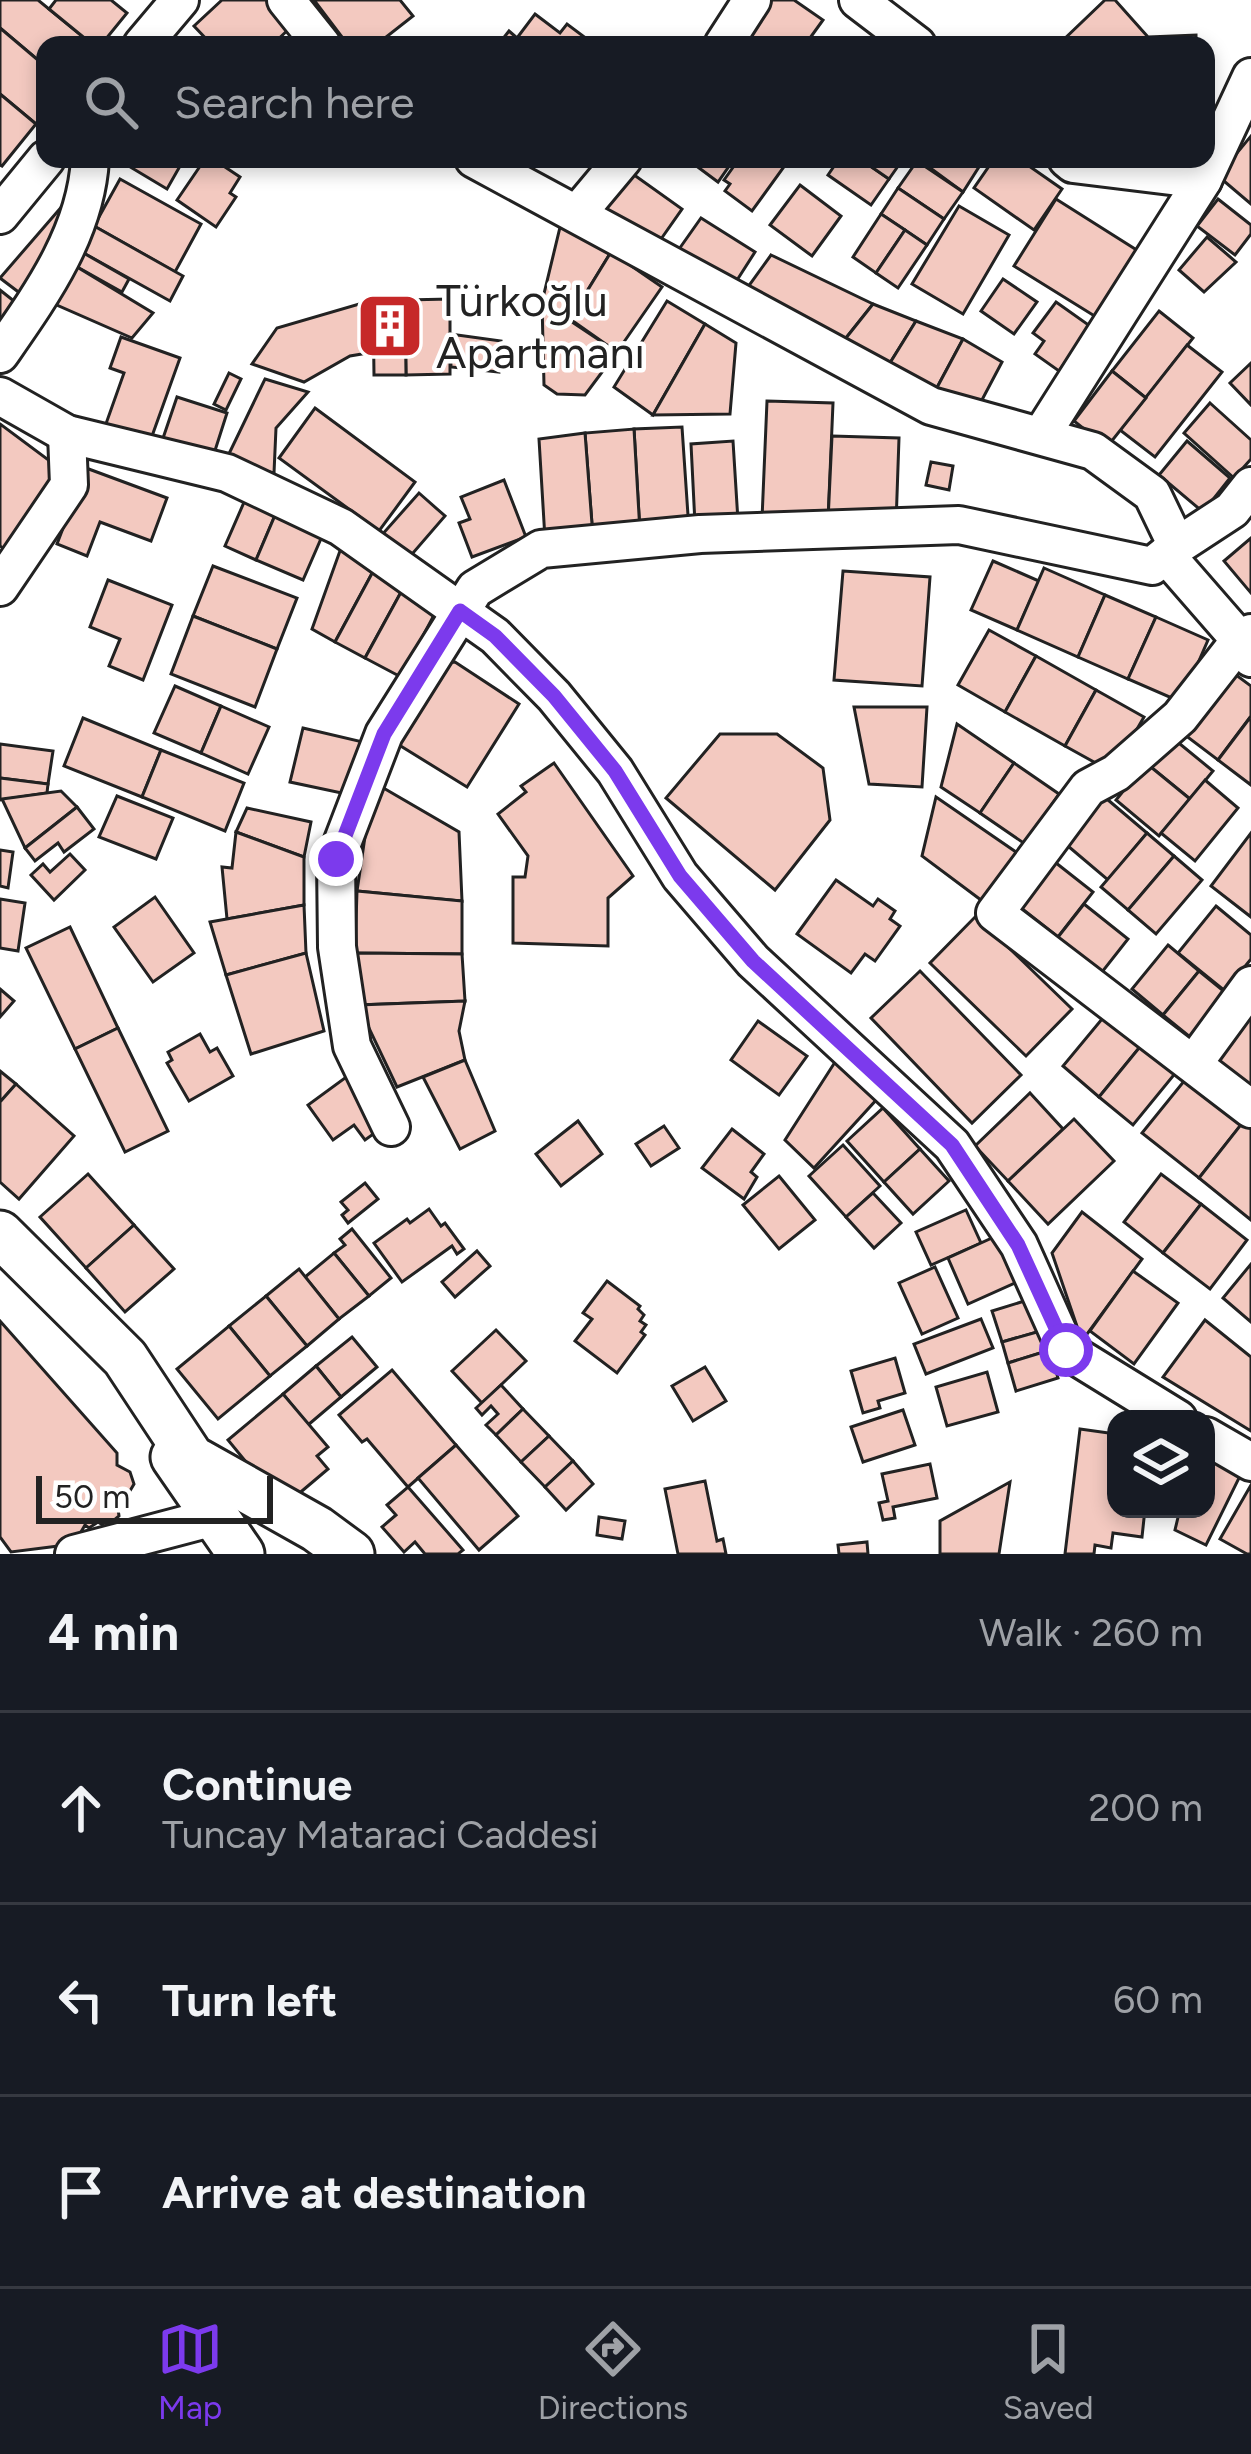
<!DOCTYPE html>
<meta charset="utf-8">
<style>
:root{--surface:#171b24;--page:#20242c;--text:#f1f3f6;--muted:#9ea1a6;--line:#363941;--accent:#7c3aed}
body{margin:0;font-family:Figtree,sans-serif;background:var(--page);color:var(--text)}
.controls{position:absolute;right:36px;bottom:36px;display:grid;overflow:hidden;border-radius:24px;box-shadow:0 6px 18px #0003}
.controls button{width:108px;height:108px;display:grid;place-items:center;padding:0;border:0;border-bottom:3px solid var(--line);background:var(--surface);color:var(--text);font:60px sans-serif}
.scale{position:absolute;left:36px;bottom:30px;width:237px;box-sizing:border-box;padding-left:12px;border:6px solid #222;border-top:0;font-size:33px;line-height:42px;white-space:nowrap;color:#222;-webkit-text-stroke:9px #fff;paint-order:stroke}
.stop{position:absolute;width:36px;height:36px;margin:-27px;border:9px solid #7c3aed;border-radius:50%;background:#fff}
.stop.end{background:#7c3aed;border-color:#fff;box-shadow:0 3px 12px #0008}
.list{margin:0;padding:0;list-style:none}
h2{display:flex;justify-content:space-between;align-items:center;height:156px;margin:0;padding:0 48px;font-size:51px}
h2 small{font-size:39px;font-weight:400;color:var(--muted)}
.list li{display:grid;grid-template-columns:78px 1fr auto;gap:36px;align-items:center;box-sizing:border-box;height:192px;padding:0 48px;border-top:3px solid var(--line)}
.list b{display:block;font-size:45px;white-space:nowrap}
.list p{margin:0;font-size:39px;white-space:nowrap;color:var(--muted)}
.list em{font-size:39px;font-style:normal;color:var(--muted)}
.icon{flex:none;width:66px;height:66px;fill:none;stroke:currentColor;stroke-width:2;stroke-linecap:round;stroke-linejoin:round}
.map{position:relative;flex:none;width:1251px;height:1554px;overflow:hidden}
.search{position:absolute;background:var(--surface);box-shadow:0 6px 18px #0003;left:36px;right:36px;top:36px;height:132px;display:flex;align-items:center;gap:30px;box-sizing:border-box;padding:0 42px;border-radius:24px;color:var(--muted);font-size:45px}
.sheet{height:732px;background:var(--surface)}
nav{display:flex;justify-content:space-around;align-items:center;box-sizing:border-box;height:168px;border-top:3px solid var(--line);background:var(--surface);font-size:33px;color:var(--muted)}
nav a{display:grid;justify-items:center;gap:6px}
nav .on{color:var(--accent)}
.map>svg:first-child{display:block}
.building{fill:#f3c9c0;stroke:#222;stroke-width:3}
.lines{fill:none;stroke-linecap:round;stroke-linejoin:round}
.minor-casing{stroke:#222;stroke-width:42}
.major-casing{stroke:#222;stroke-width:51}
.minor{stroke:#fff;stroke-width:36}
.major{stroke:#fff;stroke-width:45}
.route{stroke:#7c3aed;stroke-width:15}
.labels{text-anchor:middle;stroke-width:9;stroke-linejoin:round;paint-order:stroke}
.poi-label{font-size:45px;fill:#222;stroke:#fff;text-anchor:start}
</style>
<div class="map">
<svg width="1251" height="1554" viewBox="0 0 1251 1554">
<rect width="100%" height="100%" fill="#fff"/>
<g class="building">
<path d="M0 0H38L93 45H45V66L0 28Z"/>
<path d="M56 0H111L127 13 101 45H93L49 9Z"/>
<path d="M222 0H268L292 26 272 45H212L194 26Z"/>
<path d="M314 0H400L413 16 376 45H348Z"/>
<path d="M769 0H794L823 20 805 45H739Z"/>
<path d="M1105 0H1115L1148 37 1196 35V45H1058Z"/>
<path d="M535 14 560 33 567 24 595 45H498L509 31 517 38Z"/>
<path d="M0 28 45 66V113L36 124 0 94Z"/>
<path d="M0 94 36 124 2 166 0 165Z"/>
<path d="M1251 136V204L1218 176Z"/>
<path d="M117 159H184L167 189Z"/>
<path d="M205 159H213L240 177 230 193 236 197 216 227 177 200Z"/>
<path d="M687 159H734L718 182Z"/>
<path d="M739 159H778L786 164 752 211 725 191 730 184 724 180Z"/>
<path d="M839 159H860L889 179 871 205 828 175Z"/>
<path d="M860 159H903L889 179Z"/>
<path d="M918 159H984L963 192Z"/>
<path d="M994 159H1019L1062 189 1034 230 974 188Z"/>
<path d="M917 161 963 192 944 219 898 188Z"/>
<path d="M630 172 682 209 654 249 602 212Z"/>
<path d="M120 179 201 224 175 272 94 226Z"/>
<path d="M800 185 841 216 812 256 770 225Z"/>
<path d="M898 188 944 219 927 245 881 214Z"/>
<path d="M1056 199 1143 254 1101 320 1014 266Z"/>
<path d="M1218 199 1251 225V234L1235 255 1197 226Z"/>
<path d="M64 204 29 300 0 278Z"/>
<path d="M959 206 1009 235 963 314 912 284Z"/>
<path d="M881 214 905 230 876 273 853 257Z"/>
<path d="M701 218 755 252 732 288 677 252Z"/>
<path d="M562 219 611 252 570 319 542 302Z"/>
<path d="M94 226 183 276 170 301 80 251Z"/>
<path d="M905 230 927 245 898 288 876 273Z"/>
<path d="M1207 237 1236 262 1204 292 1179 270Z"/>
<path d="M80 251 129 279 122 292 72 264Z"/>
<path d="M611 252 662 287 617 352 570 319Z"/>
<path d="M771 255 873 304 838 348 745 291Z"/>
<path d="M72 264 153 313 132 338 50 302Z"/>
<path d="M1003 279 1037 302 1014 334 981 311Z"/>
<path d="M0 290 24 309 0 341Z"/>
<path d="M450 299V374L406 375 405 300Z"/>
<path d="M373 300H405L406 375H374Z"/>
<path d="M373 300 374 352 350 356 304 382 252 364 277 328Z"/>
<path d="M667 301 705 324 653 415 614 387Z"/>
<path d="M542 302 617 352 585 395 557 394 544 385Z"/>
<path d="M1056 302 1090 326 1059 371 1035 354 1044 341 1033 333Z"/>
<path d="M873 304 916 321 885 371 838 348Z"/>
<path d="M1159 311 1193 338 1146 398 1112 371Z"/>
<path d="M916 321 963 339 933 395 885 371Z"/>
<path d="M705 324 736 343 730 414 653 415Z"/>
<path d="M450 334 501 341 499 372 451 367Z"/>
<path d="M121 337 180 358 147 450 102 435 124 373 110 368Z"/>
<path d="M963 339 1002 362 974 415 933 395Z"/>
<path d="M1187 345 1222 372 1155 457 1120 430Z"/>
<path d="M1251 363V405L1230 383Z"/>
<path d="M1112 371 1146 398 1107 447 1074 421Z"/>
<path d="M229 373 241 379 226 410 214 404Z"/>
<path d="M265 379 308 392 276 428 274 473 225 462Z"/>
<path d="M177 397 227 413 211 463 160 447Z"/>
<path d="M767 401 833 403 828 521 762 519Z"/>
<path d="M1210 403 1251 440V459L1234 478 1184 433Z"/>
<path d="M315 408 415 482 379 531 279 458Z"/>
<path d="M0 424 66 473 7 551 0 546Z"/>
<path d="M682 427 689 530 640 532 634 429Z"/>
<path d="M634 429 640 532 593 537 585 433Z"/>
<path d="M585 433 593 537 545 539 539 439Z"/>
<path d="M832 436 899 438 896 524 828 521Z"/>
<path d="M733 441 738 521 695 524 691 444Z"/>
<path d="M1187 441 1230 478 1203 512 1159 475Z"/>
<path d="M931 462 953 466 949 490 926 485Z"/>
<path d="M86 468 167 498 151 541 100 522 87 556 57 544Z"/>
<path d="M504 480 526 537 472 557 459 523 470 519 461 497Z"/>
<path d="M419 493 445 516 407 560 380 537Z"/>
<path d="M245 500 276 513 256 560 225 546Z"/>
<path d="M276 513 323 534 303 580 256 560Z"/>
<path d="M1251 538V593L1224 561Z"/>
<path d="M341 548 376 566 335 642 312 629Z"/>
<path d="M993 561 1039 581 1017 630 971 610Z"/>
<path d="M213 566 297 598 277 649 193 616Z"/>
<path d="M376 566 406 583 365 658 335 642Z"/>
<path d="M1044 568 1105 595 1078 657 1017 630Z"/>
<path d="M843 571 930 577 922 686 834 680Z"/>
<path d="M108 580 172 605 143 680 109 666 120 639 90 627Z"/>
<path d="M406 583 441 602 401 677 365 658Z"/>
<path d="M1105 595 1156 617 1128 679 1078 657Z"/>
<path d="M193 616 277 649 255 707 171 674Z"/>
<path d="M1156 617 1208 640 1181 702 1128 679Z"/>
<path d="M989 630 1036 656 1005 712 958 685Z"/>
<path d="M1036 656 1096 690 1065 746 1005 712Z"/>
<path d="M455 662 519 704 467 787 391 740 439 663Z"/>
<path d="M1224 666 1251 686V716L1218 760 1177 729Z"/>
<path d="M175 686 221 706 201 753 154 733Z"/>
<path d="M1096 690 1144 717 1112 772 1065 746Z"/>
<path d="M221 706 269 727 248 774 201 753Z"/>
<path d="M854 707H927L922 787 869 784Z"/>
<path d="M83 718 161 750 142 797 64 766Z"/>
<path d="M1249 719 1251 721V785L1218 760Z"/>
<path d="M957 724 1014 763 980 813 941 787Z"/>
<path d="M303 728 363 742 351 795 290 782Z"/>
<path d="M720 734H777L823 768 830 820 775 890 666 798Z"/>
<path d="M1169 735 1213 771 1190 799 1146 763Z"/>
<path d="M0 744 53 751 48 784 0 778Z"/>
<path d="M161 750 244 783 225 831 142 797Z"/>
<path d="M554 763 633 876 608 898V946L513 943V877H525L528 856 498 814 526 792 521 786Z"/>
<path d="M1014 763 1059 794 1025 844 980 813Z"/>
<path d="M1146 763 1190 799 1159 836 1116 800Z"/>
<path d="M0 778 48 784 47 793 0 800Z"/>
<path d="M1205 780 1238 808 1195 861 1161 833Z"/>
<path d="M380 786 459 832 462 901 357 891 367 823Z"/>
<path d="M61 791 77 807 25 848 2 799Z"/>
<path d="M1101 794 1147 833 1108 880 1062 841Z"/>
<path d="M117 796 173 818 156 859 99 837Z"/>
<path d="M936 797 1019 854 985 903 922 856Z"/>
<path d="M77 807 94 829 64 852 58 843 35 861 25 848Z"/>
<path d="M247 808 311 822 304 857 236 832Z"/>
<path d="M236 832 304 857V905L227 919 222 867 232 868Z"/>
<path d="M1147 833 1174 856 1128 910 1101 887Z"/>
<path d="M1251 833V917L1211 886Z"/>
<path d="M0 850 13 852 8 888 0 886Z"/>
<path d="M70 854 85 870 54 900 31 875 43 864 50 872Z"/>
<path d="M1174 856 1202 880 1156 934 1128 910Z"/>
<path d="M1051 859 1093 892 1058 937 1016 904Z"/>
<path d="M836 880 873 906 878 899 895 911 890 919 900 926 875 961 865 954 851 973 797 934Z"/>
<path d="M357 891 462 901V954L355 953Z"/>
<path d="M155 897 194 953 153 982 114 927Z"/>
<path d="M0 899 25 903 18 951 0 948Z"/>
<path d="M1084 904 1128 939 1095 981 1051 946Z"/>
<path d="M304 905 306 953 226 975 210 922Z"/>
<path d="M1216 906 1251 935V959L1225 991 1178 953Z"/>
<path d="M976 916 1072 1009 1026 1056 930 963Z"/>
<path d="M70 927 118 1028 75 1049 26 948Z"/>
<path d="M1168 945 1199 971 1163 1015 1132 989Z"/>
<path d="M306 953 324 1031 251 1054 226 975Z"/>
<path d="M355 953 462 954 465 1001 358 1005Z"/>
<path d="M920 971 1021 1075 972 1123 871 1018Z"/>
<path d="M1199 971 1231 997 1195 1041 1163 1015Z"/>
<path d="M0 989 14 1001 0 1017Z"/>
<path d="M465 1001 459 1031 465 1060 397 1087 358 1005Z"/>
<path d="M1112 1007 1148 1037 1099 1097 1063 1066Z"/>
<path d="M1251 1015V1089L1211 1058Z"/>
<path d="M758 1021 807 1056 779 1095 731 1060Z"/>
<path d="M118 1028 168 1131 125 1152 75 1049Z"/>
<path d="M200 1034 210 1052 217 1048 233 1076 189 1101 167 1063 172 1060 168 1052Z"/>
<path d="M1148 1037 1182 1065 1133 1125 1099 1097Z"/>
<path d="M837 1059 878 1098 814 1168 785 1140Z"/>
<path d="M465 1060 495 1131 460 1149 423 1077Z"/>
<path d="M1193 1070 1249 1115 1199 1178 1142 1133Z"/>
<path d="M0 1071 16 1084 0 1102Z"/>
<path d="M349 1075 386 1125 365 1140 354 1125 333 1140 308 1105Z"/>
<path d="M16 1084 74 1136 19 1199 0 1182V1102Z"/>
<path d="M1030 1093 1063 1129 1008 1181 975 1146Z"/>
<path d="M883 1108 920 1149 884 1182 847 1141Z"/>
<path d="M1074 1119 1114 1161 1048 1224 1008 1181Z"/>
<path d="M578 1121 602 1154 561 1186 536 1154Z"/>
<path d="M1243 1122 1251 1128V1220L1199 1178Z"/>
<path d="M664 1126 679 1148 651 1166 636 1144Z"/>
<path d="M732 1129 764 1154 751 1172 757 1177 744 1199 702 1168Z"/>
<path d="M843 1145 880 1186 846 1217 809 1176Z"/>
<path d="M920 1149 949 1181 913 1214 884 1182Z"/>
<path d="M88 1174 134 1225 86 1268 40 1217Z"/>
<path d="M1161 1174 1201 1204 1163 1253 1124 1222Z"/>
<path d="M779 1176 815 1220 779 1249 743 1205Z"/>
<path d="M365 1183 378 1199 348 1223 342 1215 348 1210 341 1202Z"/>
<path d="M873 1193 901 1223 874 1248 846 1217Z"/>
<path d="M1201 1204 1247 1240 1210 1289 1163 1253Z"/>
<path d="M429 1209 441 1226 445 1223 464 1249 457 1254 452 1246 402 1282 374 1243 407 1219 410 1223Z"/>
<path d="M966 1210 981 1243 931 1265 916 1232Z"/>
<path d="M1082 1212 1142 1259 1082 1341 1052 1253Z"/>
<path d="M134 1225 174 1269 125 1312 86 1268Z"/>
<path d="M352 1229 391 1278 369 1296 334 1253 345 1245 340 1239Z"/>
<path d="M1003 1233 1024 1279 968 1304 948 1258Z"/>
<path d="M477 1251 490 1266 455 1297 442 1282Z"/>
<path d="M334 1253 369 1296 339 1319 305 1277Z"/>
<path d="M1251 1264V1322L1223 1298Z"/>
<path d="M935 1267 958 1318 922 1334 899 1283Z"/>
<path d="M299 1269 339 1319 307 1346 266 1296Z"/>
<path d="M1133 1271 1178 1303 1134 1364 1090 1331Z"/>
<path d="M607 1281 640 1306 638 1309 644 1315 640 1321 646 1325 641 1332 645 1335 617 1373 575 1341 592 1319 583 1313Z"/>
<path d="M266 1296 307 1346 270 1376 229 1326Z"/>
<path d="M1034 1298 1044 1330 1002 1342 992 1311Z"/>
<path d="M981 1319 993 1348 926 1374 914 1344Z"/>
<path d="M1205 1320 1251 1357V1431L1163 1377Z"/>
<path d="M0 1321 117 1453V1465L130 1472 134 1484 127 1496 117 1502 119 1516 106 1527 98 1522 89 1528 85 1525 74 1544 11 1552 0 1537Z"/>
<path d="M229 1326 270 1376 218 1419 177 1369Z"/>
<path d="M496 1330 526 1361 482 1403 452 1371Z"/>
<path d="M1044 1330 1050 1350 1008 1363 1002 1342Z"/>
<path d="M352 1337 377 1367 341 1397 316 1366Z"/>
<path d="M1050 1350 1058 1378 1016 1391 1008 1363Z"/>
<path d="M895 1358 905 1393 878 1401 880 1408 863 1413 851 1371Z"/>
<path d="M316 1366 341 1397 308 1425 283 1394Z"/>
<path d="M705 1367 726 1401 693 1421 672 1386Z"/>
<path d="M392 1370 456 1445 408 1487 367 1439 362 1442 339 1415Z"/>
<path d="M987 1372 998 1412 947 1426 936 1387Z"/>
<path d="M501 1385 523 1409 496 1435 486 1425 498 1414 491 1406 482 1415 476 1408Z"/>
<path d="M283 1394 328 1447 317 1456 328 1469 283 1507 228 1440Z"/>
<path d="M523 1409 549 1436 521 1462 496 1435Z"/>
<path d="M903 1410 915 1445 863 1462 851 1427Z"/>
<path d="M1080 1429 1116 1434V1509H1145L1142 1537 1113 1533 1111 1548 1095 1545 1094 1554H1065Z"/>
<path d="M549 1436 573 1461 545 1487 521 1462Z"/>
<path d="M456 1445 518 1516 479 1550 418 1478Z"/>
<path d="M1206 1455 1241 1474 1206 1545 1175 1530 1180 1509H1206Z"/>
<path d="M573 1461 593 1484 566 1510 545 1487Z"/>
<path d="M930 1464 937 1498 893 1507 895 1518 883 1520 879 1503 888 1501 882 1474Z"/>
<path d="M705 1481 717 1541 723 1539 726 1554H678L665 1489Z"/>
<path d="M1010 1482 999 1554H940V1521Z"/>
<path d="M1251 1485V1554H1247L1220 1539Z"/>
<path d="M408 1487 463 1550 458 1554H425L415 1542 404 1552 382 1527 396 1515 387 1505Z"/>
<path d="M599 1517 625 1521 622 1539 597 1535Z"/>
<path d="M867 1542 868 1554H839L838 1545Z"/>
</g>
<g class="lines">
<g class="minor-casing">
<g id="minor">
<path d="M286 0 322 45"/>
<path d="M858 0 917 45"/>
<path d="M142 45 180 0"/>
<path d="M723 45 752 0"/>
<path d="M1067 159 1073 164 1203 180"/>
<path d="M577 214 623 159"/>
<path d="M0 215 46 159"/>
<path d="M0 354C41 295 86 233 90 159"/>
<path d="M0 396 67 434 227 473 341 527 495 636 554 696 615 771 680 876 753 961 952 1145 1019 1245 1066 1350 1178 1419"/>
<path d="M1042 434 1203 180 1251 77"/>
<path d="M1177 546 1232 510 1251 486"/>
<path d="M1166 555 1240 640 1251 658"/>
<path d="M0 587 69 485 67 434"/>
<path d="M1251 633 1240 640 1180 717 1116 773 1088 788 995 913 1251 1109"/>
<path d="M1194 1063 1251 985"/>
<path d="M391 1127 352 1046 337 947 336 859 384 734 475 589 541 549 700 534 959 525 1152 566 1177 546 1152 494 1093 451 931 406 474 159"/>
<path d="M1206 1436 1251 1462"/>
<path d="M74 1554 218 1516"/>
</g>
</g>
<g class="major-casing">
<g id="major">
<path d="M0 1234 125 1358 191 1458 317 1529 351 1554"/>
<path d="M174 1457 241 1554"/>
</g>
</g>
<use href="#minor" class="minor"/>
<use href="#major" class="major"/>
</g>
<g class="lines">
<path class="route" d="M336 859 384 734 460 611 495 636 554 696 615 771 680 876 753 961 952 1145 1018 1245 1066 1350"/>
</g>
<defs>
<g id="building-square" transform="scale(3.45)"><rect x="-9" y="-9" width="18" height="18" rx="4" fill="#c62828" stroke="#fff"/><path d="M-4-6H4V6H1V3H-1V6H-4ZM-2.5-4.3h1.7v1.8h-1.7ZM.8-4.3h1.7v1.8H.8ZM-2.5-1h1.7V.8h-1.7ZM.8-1h1.7V.8H.8Z" fill="#fff"/></g>
</defs>
<g fill-rule="evenodd">
<use href="#building-square" x="390" y="326"/>
</g>
<g class="labels">
<g class="poi-label">
<text x="436" y="316">Türkoğlu<tspan x="436" dy="52">Apartmanı</tspan></text>
</g>
</g>
</svg>
<div class="controls">
<button><svg class="icon" aria-label="layers" viewBox="0 0 24 24"><path d="M12 4l9 5-9 5-9-5zM3 14l9 5 9-5"/></svg></button>
</div>
<div class="scale">50 m</div>
<div class="stop" style="left:1066px;top:1350px"></div>
<div class="stop end" style="left:336px;top:859px"></div>
<div class="search"><svg class="icon" aria-label="search" viewBox="0 0 24 24"><circle cx="10" cy="10" r="6"/><path d="M15 15l6 6"/></svg>Search here</div>
</div>
<section class="sheet">
<h2>4 min<small>Walk · 260 m</small></h2>
<ul class="list">
<li><svg class="icon" aria-label="ahead" viewBox="0 0 24 24"><path d="M12 20V5M6 11l6-6 6 6"/></svg><div><b>Continue</b><p>Tuncay Mataraci Caddesi</p></div><em>200 m</em></li>
<li><svg class="icon" aria-label="left" viewBox="0 0 24 24"><path d="M17 20v-9H6M10 6l-5 5 5 5"/></svg><div><b>Turn left</b></div><em>60 m</em></li>
<li><svg class="icon" aria-label="arrive" viewBox="0 0 24 24"><path d="M6 21V4h12l-3 4 3 4H6"/></svg><div><b>Arrive at destination</b></div></li>
</ul>
</section>
<nav>
<a class="on"><svg class="icon" aria-label="map" viewBox="0 0 24 24"><path d="M3 6l6-2 6 2 6-2v14l-6 2-6-2-6 2zM9 4v14M15 6v14"/></svg>Map</a>
<a><svg class="icon" aria-label="directions" viewBox="0 0 24 24"><path d="M12 3l9 9-9 9-9-9zM9 14v-3h6M13 9l2 2-2 2"/></svg>Directions</a>
<a><svg class="icon" aria-label="saved" viewBox="0 0 24 24"><path d="M7 4h10v16l-5-4-5 4z"/></svg>Saved</a>
</nav>
